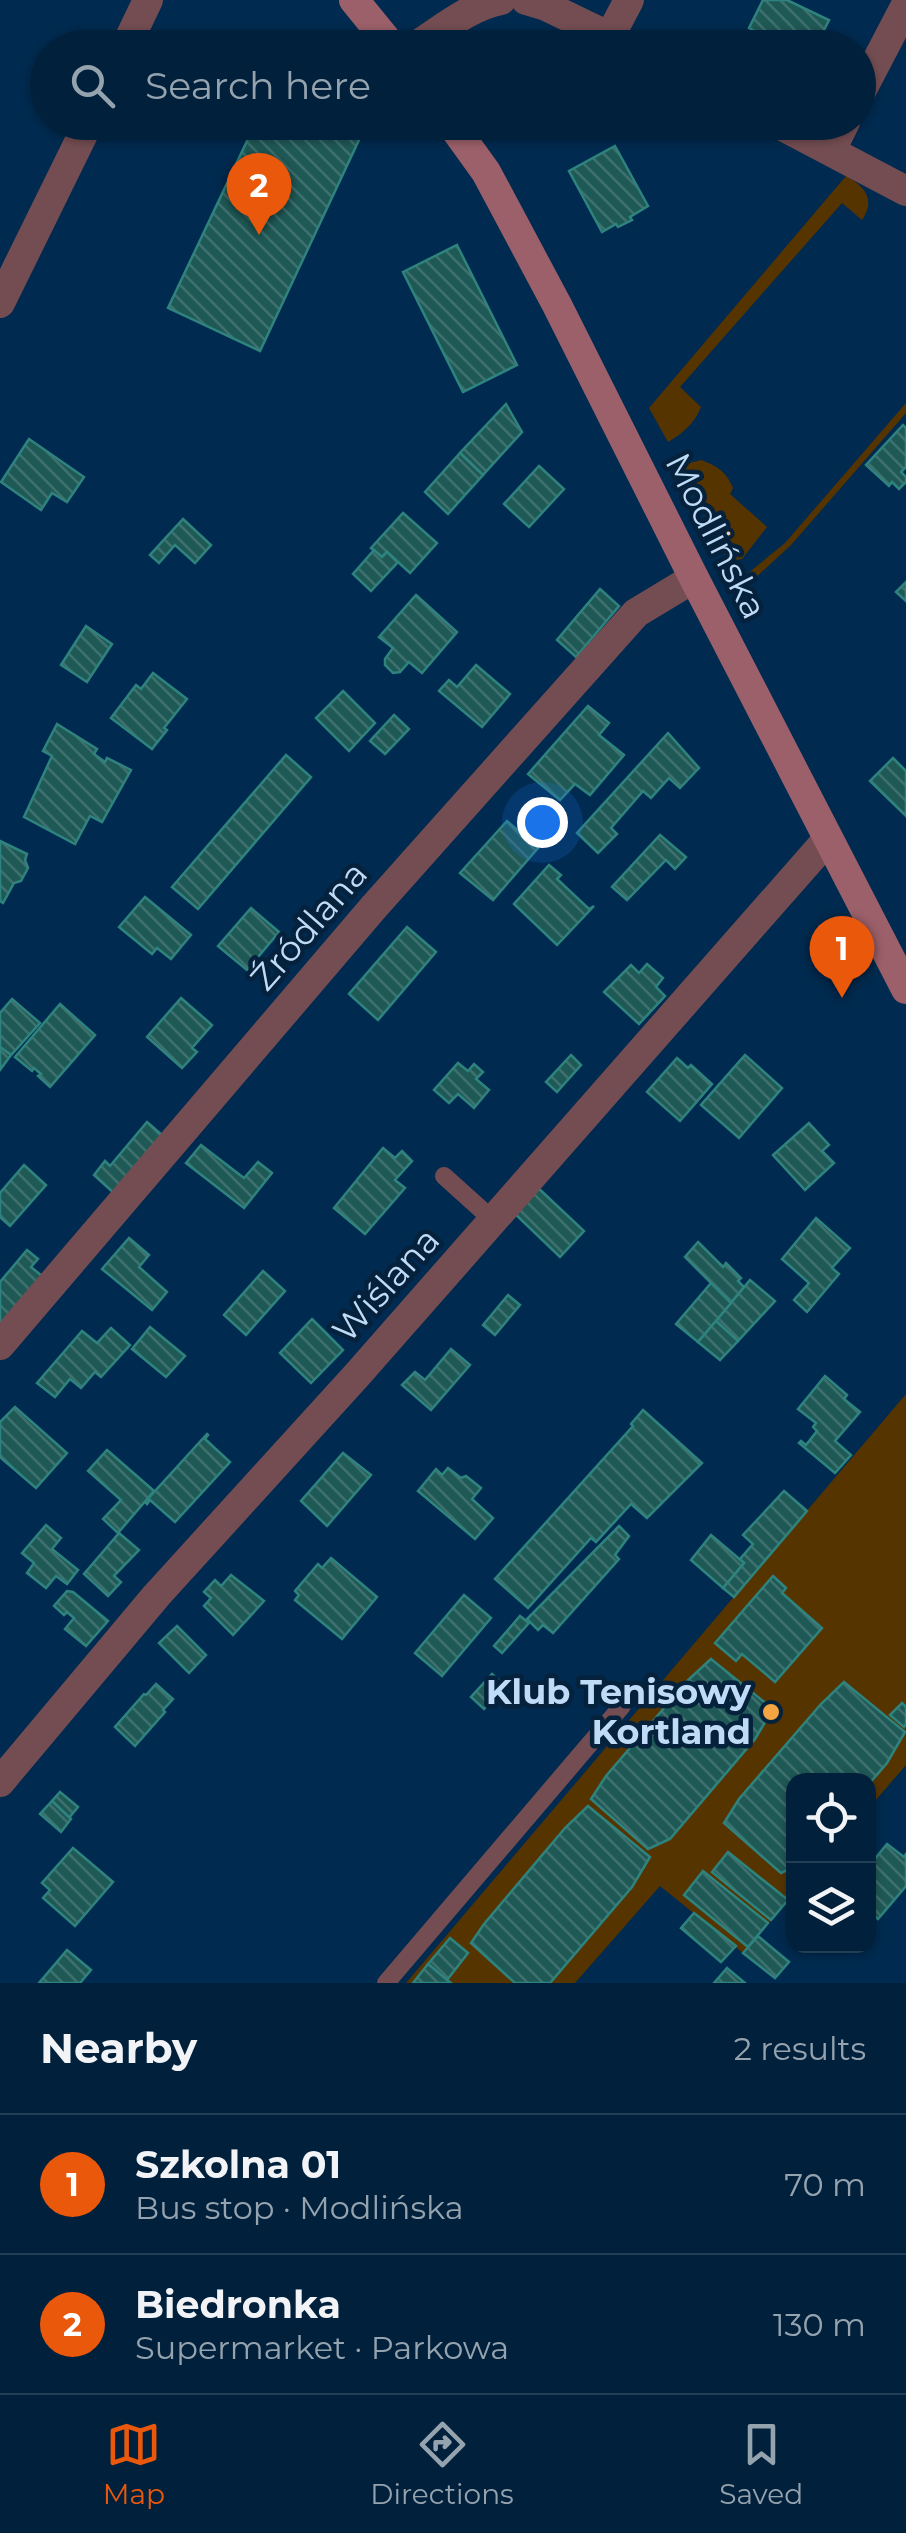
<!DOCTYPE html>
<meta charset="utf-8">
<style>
:root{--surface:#00203b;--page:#0e2d46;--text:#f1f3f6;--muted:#95a3af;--line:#223e55;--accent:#ea580c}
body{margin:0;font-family:Montserrat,sans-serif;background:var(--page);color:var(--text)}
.controls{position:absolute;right:30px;bottom:30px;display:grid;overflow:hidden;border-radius:20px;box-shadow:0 2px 8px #0004}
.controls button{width:90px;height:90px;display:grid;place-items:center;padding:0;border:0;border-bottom:2px solid var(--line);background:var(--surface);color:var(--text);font:50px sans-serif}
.you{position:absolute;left:542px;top:822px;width:35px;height:35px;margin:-25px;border:8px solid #fff;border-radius:50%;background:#1a73e8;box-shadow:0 0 0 15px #1a73e833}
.badge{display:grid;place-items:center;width:65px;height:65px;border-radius:50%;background:var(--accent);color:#fff;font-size:32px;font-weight:700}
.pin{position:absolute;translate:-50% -82px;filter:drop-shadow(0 2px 5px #0008)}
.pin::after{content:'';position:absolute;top:52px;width:35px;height:30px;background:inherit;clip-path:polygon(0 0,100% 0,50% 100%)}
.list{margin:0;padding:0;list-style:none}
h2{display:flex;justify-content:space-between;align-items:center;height:130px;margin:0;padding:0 40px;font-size:42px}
h2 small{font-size:32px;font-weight:400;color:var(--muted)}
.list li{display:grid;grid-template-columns:65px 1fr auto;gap:30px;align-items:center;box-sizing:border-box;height:140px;padding:0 40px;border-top:2px solid var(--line)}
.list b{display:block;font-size:38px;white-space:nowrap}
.list p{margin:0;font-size:32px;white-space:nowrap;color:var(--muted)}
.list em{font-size:32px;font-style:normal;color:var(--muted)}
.icon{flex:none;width:55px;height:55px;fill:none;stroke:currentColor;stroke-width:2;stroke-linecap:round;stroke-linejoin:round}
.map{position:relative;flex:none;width:906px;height:1983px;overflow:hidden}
.search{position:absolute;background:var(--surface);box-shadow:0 2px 8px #0004;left:30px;right:30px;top:30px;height:110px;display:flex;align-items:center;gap:25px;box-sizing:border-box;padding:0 35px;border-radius:55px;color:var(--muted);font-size:38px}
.sheet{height:410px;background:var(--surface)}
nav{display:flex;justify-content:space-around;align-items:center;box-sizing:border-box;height:140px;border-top:2px solid var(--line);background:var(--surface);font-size:28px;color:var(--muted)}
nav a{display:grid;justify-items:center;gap:5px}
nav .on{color:var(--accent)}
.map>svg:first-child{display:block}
.grass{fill:#563400}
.building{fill:url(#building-back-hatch);stroke:#2f837e;stroke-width:2.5}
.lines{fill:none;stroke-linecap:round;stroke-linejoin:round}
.lane{stroke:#734d52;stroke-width:18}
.street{stroke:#734d52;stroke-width:30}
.secondary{stroke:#9b6069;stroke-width:30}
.poi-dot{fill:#f2a540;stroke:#05213b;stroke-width:4}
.labels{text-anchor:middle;stroke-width:9;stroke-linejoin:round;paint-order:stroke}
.street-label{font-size:35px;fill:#bfdbf8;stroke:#05213b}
.poi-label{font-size:35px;font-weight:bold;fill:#bfdbf8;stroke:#05213b;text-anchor:end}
</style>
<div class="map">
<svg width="906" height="1983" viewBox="0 0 906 1983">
<defs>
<pattern id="building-back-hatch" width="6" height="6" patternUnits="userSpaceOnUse" patternTransform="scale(2.5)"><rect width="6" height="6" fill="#1f5956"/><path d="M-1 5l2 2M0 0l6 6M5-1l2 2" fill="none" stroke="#3e706f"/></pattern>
</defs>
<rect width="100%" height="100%" fill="#002a4f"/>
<g class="grass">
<path d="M846 176C865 187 876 199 862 220L842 203 680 387 701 407C694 424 683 433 668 442L649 408Z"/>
<path d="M906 403V413L791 545 753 580 747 574 785 543Z"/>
<path d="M701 460C717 466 726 471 733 488L730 494 767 527 742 559 728 561 699 504 702 502 682 465Z"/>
<path d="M906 1394V1765L869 1808 868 1780H794L793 1894 743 1953 660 1886 575 1983H406Z"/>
</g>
<g class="building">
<path d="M763 0H787L829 20 815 48H787L749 28Z"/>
<path d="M256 122 367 123 260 351 168 308Z"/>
<path d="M615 146 648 206 630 217 632 220 618 227 616 224 602 232 569 171Z"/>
<path d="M457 245 517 365 463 392 403 272Z"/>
<path d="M506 404 522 432 483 475 460 453Z"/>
<path d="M903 425 906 428V467L901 472 906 477V482L899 489 892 482 889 486 866 465Z"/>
<path d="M29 439 84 477 67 502 52 493 41 510 1 482Z"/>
<path d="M460 453 483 475 448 514 425 492Z"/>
<path d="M539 466 564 489 529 527 504 504Z"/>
<path d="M403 513 437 543 410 573 387 552 382 557 371 548Z"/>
<path d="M183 519 211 545 195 563 175 545 159 563 150 555Z"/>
<path d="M374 550 382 557 387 552 398 562 371 591 353 574Z"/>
<path d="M906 582V601L896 592Z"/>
<path d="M600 589 619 606 576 657 557 640Z"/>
<path d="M416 595 457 632 422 673 409 662 400 672 393 673 385 665V659L393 648 379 637Z"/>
<path d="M86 626 112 644 87 682 61 665Z"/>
<path d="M476 665 510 694 482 727 439 691 449 680 457 687Z"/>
<path d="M153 673 187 699 164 728 167 730 152 749 111 718 136 685 141 689Z"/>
<path d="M343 691 375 723 349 751 316 718Z"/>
<path d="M588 706 609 723 599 735 624 755 590 795 575 784 560 800 528 774Z"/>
<path d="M394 715 409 729 385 754 370 741Z"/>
<path d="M57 724 97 749 94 754 105 762 107 758 131 770 102 822 90 816 75 844 24 817 52 756 43 751Z"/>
<path d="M668 733 699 768 680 788 669 778 651 798 643 791 611 828 617 834 598 853 577 833Z"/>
<path d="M286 755 311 777 198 909 172 887Z"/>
<path d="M893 758 906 771V816L870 781Z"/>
<path d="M507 821 538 848 493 900 460 873Z"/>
<path d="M660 835 686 857 675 869 666 860 627 900 612 887Z"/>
<path d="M0 841 27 854 25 860 28 868 21 881 14 883 3 903 0 901Z"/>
<path d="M549 865 561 875 557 879 589 909 594 906 557 945 514 904Z"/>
<path d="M145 897 191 935 171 959 157 948 152 954 119 927Z"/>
<path d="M251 908 279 932 247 970 218 946Z"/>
<path d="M407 927 436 952 378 1020 349 994Z"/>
<path d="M647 964 663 978 656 987 665 996 639 1024 604 992 631 965 639 973Z"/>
<path d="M181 998 212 1025 192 1048 197 1052 182 1068 147 1037Z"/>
<path d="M12 999 40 1023 11 1055 0 1047V1013Z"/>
<path d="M60 1004 95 1035 50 1087 38 1076 41 1074 34 1068 32 1071 15 1057Z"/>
<path d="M0 1047 11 1055 0 1070Z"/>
<path d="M571 1055 581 1065 557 1092 546 1082Z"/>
<path d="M745 1055 782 1088 739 1138 701 1105Z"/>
<path d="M677 1058 688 1068 691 1065 712 1084 680 1121 647 1092Z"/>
<path d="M458 1063 468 1071 474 1064 483 1072 476 1079 489 1090 474 1108 458 1094 449 1103 434 1090Z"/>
<path d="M147 1122 163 1136 116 1195 94 1175 105 1161 110 1166Z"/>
<path d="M809 1123 829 1145 822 1151 834 1163 805 1190 773 1155Z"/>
<path d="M201 1145 244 1178 258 1162 272 1173 244 1208 186 1163Z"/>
<path d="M383 1148 395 1158 402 1151 412 1161 395 1180 405 1188 365 1234 334 1208Z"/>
<path d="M24 1165 46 1185 10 1226 0 1217V1193Z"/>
<path d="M536 1186 584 1231 560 1257 513 1212Z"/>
<path d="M816 1218 850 1248 832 1268 839 1274 807 1312 794 1300 809 1283 782 1259Z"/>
<path d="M129 1238 149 1255 139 1267 167 1292 152 1310 102 1269Z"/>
<path d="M698 1242 723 1267 726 1263 741 1278 738 1281 744 1287 731 1303 685 1257Z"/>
<path d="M27 1250 38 1259 31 1267 42 1276 0 1324V1282Z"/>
<path d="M263 1271 285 1291 246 1335 224 1315Z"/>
<path d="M750 1280 775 1301 738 1341 716 1321Z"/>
<path d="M711 1283 731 1303 698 1342 676 1324Z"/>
<path d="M508 1295 520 1305 495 1335 483 1325Z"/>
<path d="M312 1319 343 1350 311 1383 280 1353Z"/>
<path d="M716 1321 738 1341 720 1360 698 1342Z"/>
<path d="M150 1327 185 1356 166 1377 132 1349Z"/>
<path d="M111 1328 130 1345 101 1377 95 1372 81 1388 70 1379 55 1397 37 1383 82 1331 97 1343Z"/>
<path d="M451 1349 470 1365 431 1410 402 1385 415 1372 425 1380Z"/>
<path d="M825 1376 847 1395 844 1399 860 1412 835 1441 851 1455 835 1473 799 1443 801 1441 806 1445 817 1431 813 1427 816 1423 798 1409Z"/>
<path d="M15 1407 67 1453 36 1488 0 1457V1422Z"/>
<path d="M643 1410 702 1463 647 1518 631 1504 596 1542 591 1538 528 1608 495 1579 633 1426 631 1424Z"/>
<path d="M207 1434 208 1435 205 1439 230 1462 175 1522 150 1500 147 1504 145 1502Z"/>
<path d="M107 1450 154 1491 118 1533 103 1519 121 1500 88 1471Z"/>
<path d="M343 1453 371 1475 327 1526 301 1501Z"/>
<path d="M448 1468 461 1478 466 1476 481 1488 472 1499 493 1518 475 1539 418 1491 436 1469 442 1475Z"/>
<path d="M784 1491 807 1511 734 1597 723 1588 744 1563 740 1559 753 1544 743 1535Z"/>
<path d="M46 1525 61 1538 52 1549 78 1570 67 1584 56 1576 46 1588 27 1573 34 1563 22 1553Z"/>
<path d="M619 1526 629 1536 615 1555 619 1559 553 1633 543 1625 538 1630 527 1619Z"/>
<path d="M119 1533 139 1550 114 1576 121 1582 108 1596 84 1574Z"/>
<path d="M711 1535 744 1563 723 1588 691 1560Z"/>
<path d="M331 1558 377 1597 342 1639 295 1600 299 1595 295 1591 318 1564 322 1568Z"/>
<path d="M231 1575 264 1601 233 1635 204 1606 211 1598 204 1592 215 1580 221 1586Z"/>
<path d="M773 1576 786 1588 782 1593 822 1628 775 1682 742 1654 736 1661 715 1643Z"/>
<path d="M67 1591 73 1592 108 1621 86 1646 65 1629 74 1618 67 1612 64 1615 54 1606Z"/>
<path d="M464 1595 491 1618 442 1676 415 1653Z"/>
<path d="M520 1616 529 1623 502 1653 494 1646Z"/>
<path d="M177 1626 206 1655 189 1673 159 1643Z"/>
<path d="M711 1659 773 1709 755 1739 670 1839 648 1849 591 1799 606 1776 688 1680Z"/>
<path d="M492 1674 505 1686 484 1709 471 1697Z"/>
<path d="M844 1682 905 1732 887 1763 868 1785V1780H794V1867L781 1873 724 1823 739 1799 821 1704Z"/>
<path d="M156 1684 173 1699 163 1710 165 1712 135 1746 115 1727 144 1694 146 1695Z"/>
<path d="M902 1703 906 1707V1724L904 1727 890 1715Z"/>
<path d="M60 1792 78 1807 69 1818 52 1801Z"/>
<path d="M52 1801 71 1819 61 1832 40 1814Z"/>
<path d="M588 1806 650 1857 632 1887 550 1983H515L471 1943 484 1924 565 1828Z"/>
<path d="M887 1844 904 1857 906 1854V1886L878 1919 868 1911V1860L871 1857 874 1860Z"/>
<path d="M73 1848 113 1882 75 1926 43 1898 50 1890 42 1883Z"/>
<path d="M728 1852 788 1900 771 1920 712 1872Z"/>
<path d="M703 1871 768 1923 748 1947 684 1895Z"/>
<path d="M694 1913 736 1946 721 1962 681 1928Z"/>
<path d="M758 1936 789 1962 775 1978 743 1953Z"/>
<path d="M450 1938 468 1953 447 1980 428 1964Z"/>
<path d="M67 1950 91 1970 80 1983H39Z"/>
<path d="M428 1964 447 1980 451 1983H413Z"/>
<path d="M727 1968 745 1983H714Z"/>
</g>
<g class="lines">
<g class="lane">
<path d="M444 1176 494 1221"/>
<path d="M386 1983 622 1706"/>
</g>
<g class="street">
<path d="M526 0 546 6 633 48"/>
<path d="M610 36 629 0"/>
<path d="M125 48 148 0"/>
<path d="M413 48C440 31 469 6 501 0"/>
<path d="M858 97 906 5"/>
<path d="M775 122 906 191"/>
<path d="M831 150 845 122"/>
<path d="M0 303 89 122"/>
<path d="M0 1345 373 908 636 613 694 578"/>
<path d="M0 1782 156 1596 357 1375 828 839"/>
</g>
<g class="secondary">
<path d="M354 0 393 48"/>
<path d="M450 122 486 172 557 305 694 578 906 989"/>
</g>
</g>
<circle class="poi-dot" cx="771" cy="1712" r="10"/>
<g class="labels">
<g class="street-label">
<text transform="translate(716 536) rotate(63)" y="12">Modlińska</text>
<text transform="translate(309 926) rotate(-49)" y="12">Źródlana</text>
<text transform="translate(386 1285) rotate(-48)" y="12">Wiślana</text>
</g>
<g class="poi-label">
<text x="751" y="1704">Klub Tenisowy<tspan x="751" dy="40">Kortland</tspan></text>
</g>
</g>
</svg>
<div class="controls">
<button><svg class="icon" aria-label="locate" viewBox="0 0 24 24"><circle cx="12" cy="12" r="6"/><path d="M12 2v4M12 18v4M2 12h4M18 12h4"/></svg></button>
<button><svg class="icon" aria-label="layers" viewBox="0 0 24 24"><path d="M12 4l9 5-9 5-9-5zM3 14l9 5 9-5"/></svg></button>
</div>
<div class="you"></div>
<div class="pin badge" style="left:842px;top:998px">1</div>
<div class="pin badge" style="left:259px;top:235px">2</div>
<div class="search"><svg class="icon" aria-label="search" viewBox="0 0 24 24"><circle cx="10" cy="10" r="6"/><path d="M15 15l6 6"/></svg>Search here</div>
</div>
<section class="sheet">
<h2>Nearby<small>2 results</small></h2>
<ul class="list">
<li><span class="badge">1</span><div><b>Szkolna 01</b><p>Bus stop · Modlińska</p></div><em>70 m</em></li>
<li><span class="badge">2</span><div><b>Biedronka</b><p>Supermarket · Parkowa</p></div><em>130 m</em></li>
</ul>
</section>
<nav>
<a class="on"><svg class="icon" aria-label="map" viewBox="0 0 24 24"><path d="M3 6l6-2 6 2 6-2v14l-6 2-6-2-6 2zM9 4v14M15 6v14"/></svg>Map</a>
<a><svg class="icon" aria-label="directions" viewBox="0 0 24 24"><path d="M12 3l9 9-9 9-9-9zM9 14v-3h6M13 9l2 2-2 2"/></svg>Directions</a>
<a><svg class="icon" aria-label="saved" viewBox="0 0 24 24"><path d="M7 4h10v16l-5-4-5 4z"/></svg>Saved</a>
</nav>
